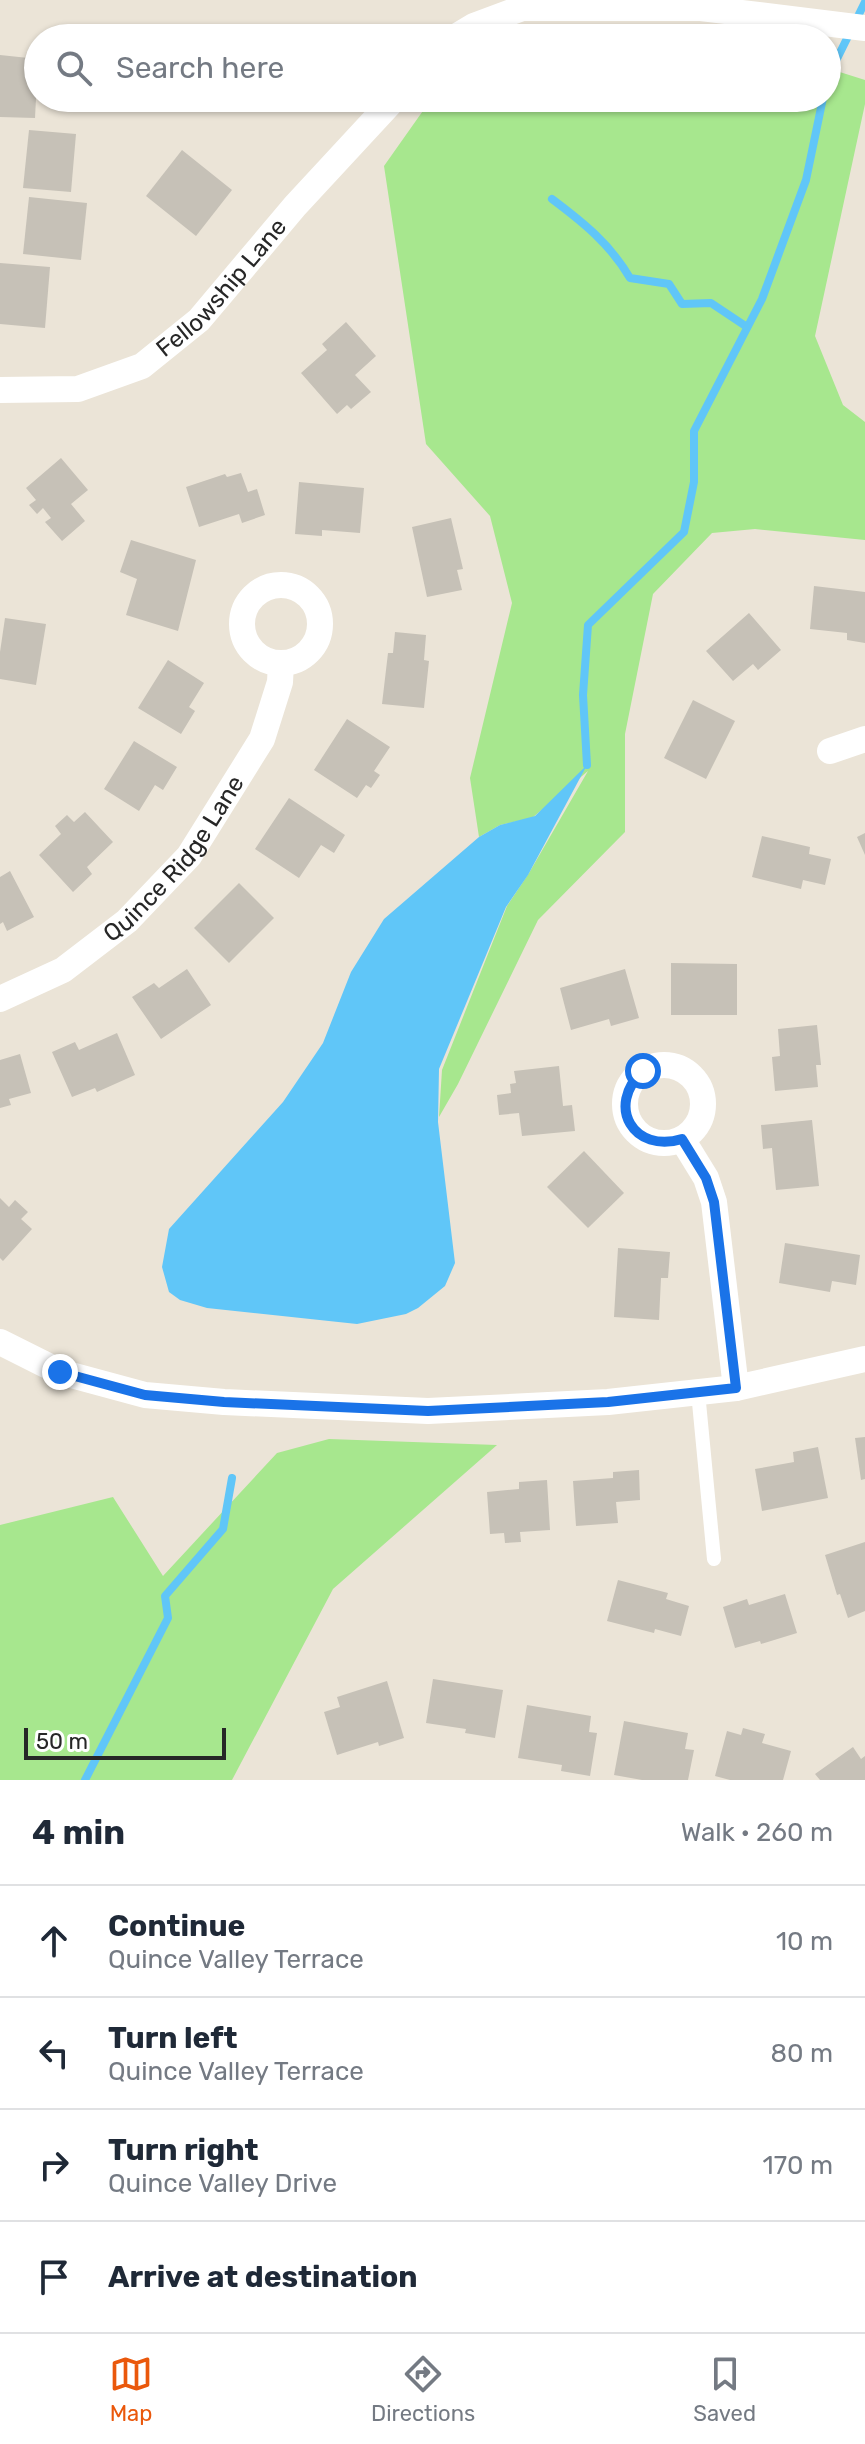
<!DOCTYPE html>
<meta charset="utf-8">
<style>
:root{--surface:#fff;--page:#f2f2f3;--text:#1f2937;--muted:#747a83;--line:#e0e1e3;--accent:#ea580c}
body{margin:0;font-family:Rubik,sans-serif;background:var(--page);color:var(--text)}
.scale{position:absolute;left:24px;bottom:20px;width:202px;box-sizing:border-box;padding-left:8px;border:4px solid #272727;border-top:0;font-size:22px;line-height:28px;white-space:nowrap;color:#272727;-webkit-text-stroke:6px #fff;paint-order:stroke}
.stop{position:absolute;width:24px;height:24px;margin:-18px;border:6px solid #1a73e8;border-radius:50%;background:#fff}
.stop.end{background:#1a73e8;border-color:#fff;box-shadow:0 2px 8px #0008}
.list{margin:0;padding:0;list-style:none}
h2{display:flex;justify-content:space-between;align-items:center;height:104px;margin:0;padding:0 32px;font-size:34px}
h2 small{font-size:26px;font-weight:400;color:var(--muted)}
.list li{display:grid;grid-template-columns:52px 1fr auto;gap:24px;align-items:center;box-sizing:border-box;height:112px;padding:0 32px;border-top:2px solid var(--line)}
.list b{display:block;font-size:30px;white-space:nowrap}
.list p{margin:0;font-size:26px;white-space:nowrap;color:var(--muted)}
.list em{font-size:26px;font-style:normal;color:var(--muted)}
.icon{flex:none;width:44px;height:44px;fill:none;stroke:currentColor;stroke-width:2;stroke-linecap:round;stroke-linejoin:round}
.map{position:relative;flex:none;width:865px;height:1780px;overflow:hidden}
.search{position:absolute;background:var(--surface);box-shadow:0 2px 6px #0004;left:24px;right:24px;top:24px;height:88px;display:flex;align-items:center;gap:20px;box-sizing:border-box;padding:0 28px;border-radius:44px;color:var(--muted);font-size:30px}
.sheet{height:552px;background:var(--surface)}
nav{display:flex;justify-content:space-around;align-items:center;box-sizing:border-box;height:112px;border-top:2px solid var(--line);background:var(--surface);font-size:22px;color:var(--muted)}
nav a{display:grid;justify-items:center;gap:4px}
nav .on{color:var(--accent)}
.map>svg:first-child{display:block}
.green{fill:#a7e78e}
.water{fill:#60c6f8}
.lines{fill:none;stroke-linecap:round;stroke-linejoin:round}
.stream{stroke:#60c6f8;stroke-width:8}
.building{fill:#c6c1b7}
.lane{stroke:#fff;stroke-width:14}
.street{stroke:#fff;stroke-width:26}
.route{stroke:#1a73e8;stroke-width:10}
.labels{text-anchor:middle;stroke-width:6;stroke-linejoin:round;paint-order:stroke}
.street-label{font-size:24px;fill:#272727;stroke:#fff}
</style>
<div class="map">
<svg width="865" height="1780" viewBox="0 0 865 1780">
<rect width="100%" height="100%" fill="#ebe4d7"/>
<g class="green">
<path d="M827 68 865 80V104L815 336 843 405 865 422V540L755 529 712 533 653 594 625 734V832L538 920 458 1084 439 1117 442 1070 507 906 529 873 588 771 532 818 500 825 479 837 470 778 512 603 490 516 426 444 384 166 432 98H827Z"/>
<path d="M329 1439 497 1445 333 1589 232 1780H0V1525L113 1497 163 1576 277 1453Z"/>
</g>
<path class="water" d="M587 765 528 875 506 907 439 1069 438 1122 455 1263 445 1286 418 1308 406 1314 357 1324 207 1308 180 1300 169 1292 162 1267 169 1229 283 1102 323 1043 351 972 384 919 479 837 500 825 535 816Z"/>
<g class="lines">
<g class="stream">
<path d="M827 79 865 2"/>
<path d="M552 199C584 223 610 244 630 278L669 284 682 304 711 303 747 327"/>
<path d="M587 765 583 695 588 625 684 532 694 482V431L762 299 806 180 823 98"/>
<path d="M85 1780 168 1618 165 1596 223 1529 232 1478"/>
</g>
</g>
<g class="building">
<path d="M0 55 38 59 35 118 0 117Z"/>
<path d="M29 130 76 134 71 192 23 188Z"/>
<path d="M182 150 232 190 196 236 146 196Z"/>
<path d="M29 197 87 203 81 260 23 254Z"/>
<path d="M0 263 50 267 45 328 0 324Z"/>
<path d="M346 322 376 356 355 375 371 392 351 409 347 405 337 414 301 373 327 350 322 344Z"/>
<path d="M61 458 88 490 71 504 85 521 62 541 45 522 51 518 43 508 37 514 29 505 36 500 26 488Z"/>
<path d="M241 473 248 492 257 489 265 515 242 523 239 514 199 527 186 487 225 474 227 477Z"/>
<path d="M299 482 364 488 360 533 322 530V536L295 534Z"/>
<path d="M451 518 463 569 457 570 462 590 427 597 412 527Z"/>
<path d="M131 540 196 560 178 631 126 615 137 579 120 572Z"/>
<path d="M814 586 865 592V643L847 640V633L810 629Z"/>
<path d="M749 613 781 650 758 670 753 664 733 681 706 651Z"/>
<path d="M5 618 46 624 36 685 0 679V652Z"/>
<path d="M395 632 426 635 424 660 429 661 424 708 382 704 388 653H393Z"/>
<path d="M168 660 204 683 189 707 195 711 181 734 138 708Z"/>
<path d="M693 700 735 721 706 779 664 758Z"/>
<path d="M347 719 390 747 374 771 380 775 371 788 366 785 357 798 314 770Z"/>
<path d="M134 741 177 767 163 790 155 785 139 811 104 789Z"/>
<path d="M289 798 345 835 334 853 321 845 299 878 255 849Z"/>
<path d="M85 812 113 842 87 867 92 874 73 892 39 855 61 834 55 826 67 815 74 822Z"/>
<path d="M865 833V855L857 837Z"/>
<path d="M762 836 810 847 809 854 831 859 825 885 803 880 801 889 752 877Z"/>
<path d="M10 871 34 917 7 931 3 922 0 924V877Z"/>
<path d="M239 883 274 918 229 963 194 928Z"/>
<path d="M671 963 737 964V1015H671Z"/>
<path d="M187 969 211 1005 161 1039 132 997 154 983 159 988Z"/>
<path d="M625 969 639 1018 611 1026 609 1019 571 1030 560 988Z"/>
<path d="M817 1025 821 1065H816L818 1087 775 1091 772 1057 780 1056 778 1029Z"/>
<path d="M117 1033 135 1075 97 1092 95 1088 72 1097 52 1052 75 1042 79 1050Z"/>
<path d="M20 1054 31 1093 9 1099 11 1105 0 1108V1060Z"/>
<path d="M559 1066 563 1106 572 1105 575 1131 522 1136 519 1113 499 1115 497 1095 511 1093 510 1084 516 1083 514 1071Z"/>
<path d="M812 1120 819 1186 776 1190 772 1148 763 1149 761 1125Z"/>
<path d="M584 1151 624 1193 588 1228 547 1187Z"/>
<path d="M0 1198 9 1207 15 1200 28 1212 21 1219 32 1229 3 1261 0 1258Z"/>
<path d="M785 1243 860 1255 856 1285 832 1281 830 1292 779 1283Z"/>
<path d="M618 1248 670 1252 668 1278H661L659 1320 614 1317Z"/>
<path d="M865 1437V1479L861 1480 855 1438Z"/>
<path d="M818 1447 828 1498 762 1511 755 1469 794 1462 793 1452Z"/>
<path d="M639 1470 640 1500 616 1502 618 1523 576 1526 573 1481 613 1478V1472Z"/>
<path d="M547 1480 550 1530 520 1532 521 1542 505 1543 504 1533 490 1534 487 1492 519 1489V1482Z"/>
<path d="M865 1542V1611L848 1618 840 1594 837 1595 825 1555Z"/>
<path d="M618 1580 668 1593 666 1599 689 1606 681 1636 655 1629 654 1633 607 1621Z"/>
<path d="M785 1594 797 1633 761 1644 760 1641 735 1648 723 1607 747 1599 749 1605Z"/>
<path d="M433 1679 503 1690 495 1738 465 1733 466 1729 426 1723Z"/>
<path d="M387 1681 404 1738 379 1746 378 1742 337 1755 324 1712 340 1707 337 1697Z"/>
<path d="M527 1705 591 1716 589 1732 597 1733 590 1776 561 1771 562 1765 518 1758Z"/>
<path d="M624 1721 688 1733 685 1749 694 1750 688 1780H642L614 1775Z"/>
<path d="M743 1728 765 1734 762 1743 791 1751 783 1780H730L715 1776 727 1731 741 1735Z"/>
<path d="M853 1747 861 1759 865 1756V1780H820L815 1774Z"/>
</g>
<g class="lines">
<path class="lane" d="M698 1392 714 1559"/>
<g class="street">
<path d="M454 38 474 26 522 8H701L865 28"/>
<path id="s1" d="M0 390 78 389 142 366 199 320 295 206 395 98"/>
<circle cx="281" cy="624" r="39"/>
<path d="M830 751 865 739"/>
<path id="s2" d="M0 999 63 970 127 921 189 856 262 739 280 682 281 663"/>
<circle cx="664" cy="1104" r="39"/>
<path d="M682 1139 706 1178 714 1202 736 1388"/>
<path d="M0 1342 60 1372 145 1395 224 1402 428 1411 608 1402 736 1388 865 1359"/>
</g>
</g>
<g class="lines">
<path class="route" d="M60 1372 145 1395 224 1402 428 1411 608 1402 736 1388 714 1202 706 1178 682 1139C634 1154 605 1106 643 1071"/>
</g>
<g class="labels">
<g class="street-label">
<text dy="8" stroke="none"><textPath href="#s1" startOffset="258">Fellowship Lane</textPath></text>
<text dy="8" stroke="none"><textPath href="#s2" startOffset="228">Quince Ridge Lane</textPath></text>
</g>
</g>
</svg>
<div class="scale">50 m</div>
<div class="stop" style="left:643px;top:1071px"></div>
<div class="stop end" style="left:60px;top:1372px"></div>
<div class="search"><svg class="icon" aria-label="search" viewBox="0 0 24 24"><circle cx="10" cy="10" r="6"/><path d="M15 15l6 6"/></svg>Search here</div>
</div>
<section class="sheet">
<h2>4 min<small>Walk · 260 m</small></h2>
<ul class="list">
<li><svg class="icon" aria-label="ahead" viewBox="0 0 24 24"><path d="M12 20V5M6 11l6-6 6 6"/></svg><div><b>Continue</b><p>Quince Valley Terrace</p></div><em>10 m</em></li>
<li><svg class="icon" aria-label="left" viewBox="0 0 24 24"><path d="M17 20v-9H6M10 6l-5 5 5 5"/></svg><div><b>Turn left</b><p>Quince Valley Terrace</p></div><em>80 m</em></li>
<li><svg class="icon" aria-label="right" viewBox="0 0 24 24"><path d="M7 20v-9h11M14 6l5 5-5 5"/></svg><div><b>Turn right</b><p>Quince Valley Drive</p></div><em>170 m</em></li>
<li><svg class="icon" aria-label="arrive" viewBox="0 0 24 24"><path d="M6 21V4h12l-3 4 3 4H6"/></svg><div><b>Arrive at destination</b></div></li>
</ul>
</section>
<nav>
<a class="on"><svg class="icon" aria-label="map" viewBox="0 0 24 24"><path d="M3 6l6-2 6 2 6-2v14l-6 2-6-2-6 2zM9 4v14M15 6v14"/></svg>Map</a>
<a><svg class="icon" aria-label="directions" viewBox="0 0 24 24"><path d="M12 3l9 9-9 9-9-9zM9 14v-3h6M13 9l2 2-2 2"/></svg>Directions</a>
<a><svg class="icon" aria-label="saved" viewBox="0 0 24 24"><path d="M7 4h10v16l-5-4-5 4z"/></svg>Saved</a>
</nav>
